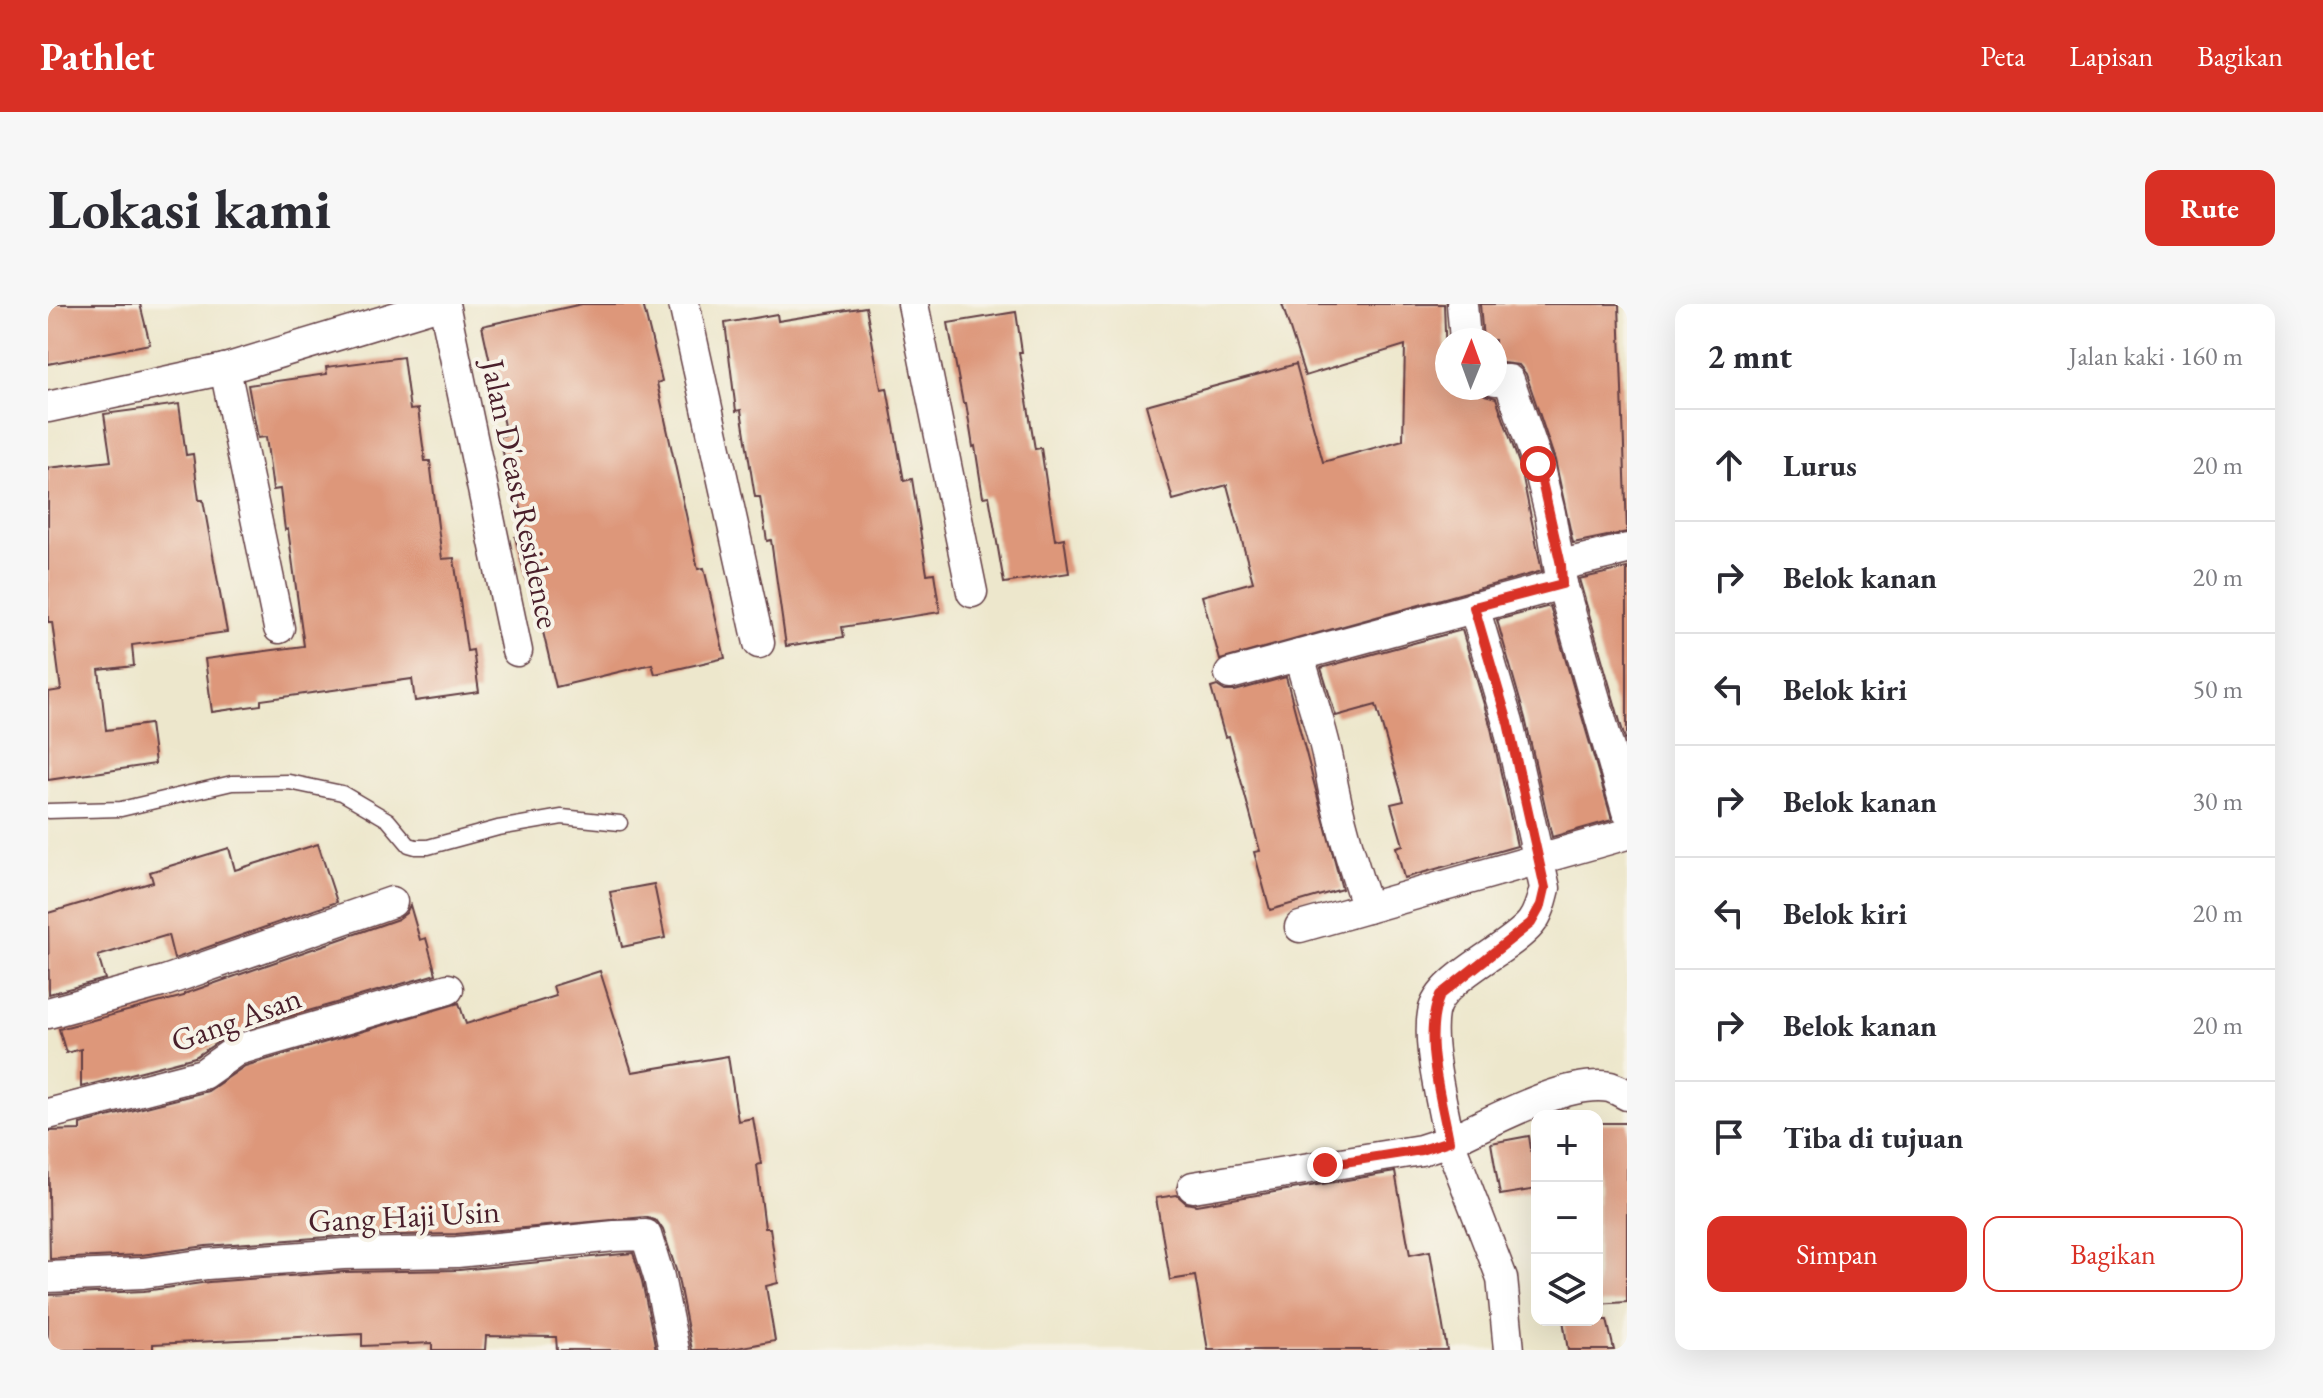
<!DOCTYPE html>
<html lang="id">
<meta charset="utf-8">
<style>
:root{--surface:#fff;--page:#f7f7f7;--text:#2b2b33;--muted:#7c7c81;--line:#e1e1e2;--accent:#d93025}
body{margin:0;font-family:"EB Garamond",serif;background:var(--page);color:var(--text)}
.controls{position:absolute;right:24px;bottom:24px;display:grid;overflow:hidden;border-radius:16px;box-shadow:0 8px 32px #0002}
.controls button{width:72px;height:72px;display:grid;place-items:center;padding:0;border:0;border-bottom:2px solid var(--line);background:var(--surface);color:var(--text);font:40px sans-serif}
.compass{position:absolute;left:1387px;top:24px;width:72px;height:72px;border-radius:50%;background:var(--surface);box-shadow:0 8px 32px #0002;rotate:1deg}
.stop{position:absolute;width:24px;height:24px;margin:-18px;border:6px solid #d93025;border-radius:50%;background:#fff}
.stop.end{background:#d93025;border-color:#fff;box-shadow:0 2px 8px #0008}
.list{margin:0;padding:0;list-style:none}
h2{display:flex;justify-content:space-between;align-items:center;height:104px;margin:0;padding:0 32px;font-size:34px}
h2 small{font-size:26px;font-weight:400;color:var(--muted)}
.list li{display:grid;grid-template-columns:52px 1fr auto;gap:24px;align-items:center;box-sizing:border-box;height:112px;padding:0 32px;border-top:2px solid var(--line)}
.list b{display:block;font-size:30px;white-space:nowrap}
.list em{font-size:26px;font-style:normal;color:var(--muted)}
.actions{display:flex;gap:16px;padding:24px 32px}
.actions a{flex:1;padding:18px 0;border:2px solid var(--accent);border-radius:16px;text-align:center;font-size:28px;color:var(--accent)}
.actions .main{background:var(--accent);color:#fff}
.icon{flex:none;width:44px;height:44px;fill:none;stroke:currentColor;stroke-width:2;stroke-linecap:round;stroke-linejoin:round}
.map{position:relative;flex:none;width:1579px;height:1046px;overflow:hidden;border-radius:16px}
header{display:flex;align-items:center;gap:48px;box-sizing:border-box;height:112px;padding:0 40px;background:var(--accent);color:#fff}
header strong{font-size:38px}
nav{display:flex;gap:44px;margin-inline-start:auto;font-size:28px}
.intro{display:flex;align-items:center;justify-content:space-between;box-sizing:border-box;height:192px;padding:0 48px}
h1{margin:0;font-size:56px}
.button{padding:20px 36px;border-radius:16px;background:var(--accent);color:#fff;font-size:28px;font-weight:700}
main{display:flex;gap:48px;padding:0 48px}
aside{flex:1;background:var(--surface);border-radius:16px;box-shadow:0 8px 32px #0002}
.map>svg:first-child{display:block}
.building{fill:#dd977a}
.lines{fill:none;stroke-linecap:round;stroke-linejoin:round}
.service-casing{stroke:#623d43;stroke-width:17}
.minor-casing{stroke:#623d43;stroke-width:33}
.service{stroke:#fff;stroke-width:14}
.minor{stroke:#fff;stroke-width:30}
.route{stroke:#d93025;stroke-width:10}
.labels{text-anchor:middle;stroke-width:8;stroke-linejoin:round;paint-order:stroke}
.street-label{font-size:32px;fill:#4a1f2b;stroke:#f7f3e8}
</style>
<header>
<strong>Pathlet</strong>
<nav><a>Peta</a><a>Lapisan</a><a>Bagikan</a></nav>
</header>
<div class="intro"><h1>Lokasi kami</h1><a class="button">Rute</a></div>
<main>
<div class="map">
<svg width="1579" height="1046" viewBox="0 0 1579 1046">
<rect width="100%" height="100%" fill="#f7f3e8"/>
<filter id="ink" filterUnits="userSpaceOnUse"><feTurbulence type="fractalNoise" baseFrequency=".0125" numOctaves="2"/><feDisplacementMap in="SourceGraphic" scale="16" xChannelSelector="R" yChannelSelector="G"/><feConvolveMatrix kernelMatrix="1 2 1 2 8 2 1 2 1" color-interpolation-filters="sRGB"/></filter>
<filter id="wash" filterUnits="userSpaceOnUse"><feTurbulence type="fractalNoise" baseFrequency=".006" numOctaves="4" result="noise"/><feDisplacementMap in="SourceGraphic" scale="32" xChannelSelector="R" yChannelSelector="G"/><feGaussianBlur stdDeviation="1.8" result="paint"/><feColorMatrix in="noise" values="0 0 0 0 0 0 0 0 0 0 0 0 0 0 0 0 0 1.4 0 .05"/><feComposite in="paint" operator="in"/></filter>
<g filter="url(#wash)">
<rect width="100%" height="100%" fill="#ede7cc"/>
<g id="blocks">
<g class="building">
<path d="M0 0H92L102 40 0 60Z"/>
<path d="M534 0H595L614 77 609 79 650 265 656 264 677 354 607 370 604 360 508 383 492 315H489L467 233 479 230 463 163 459 164 451 132 458 131 434 22Z"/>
<path d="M1234 0H1396L1399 84H1431L1437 91 1448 94 1473 165 1494 267 1172 356 1154 292 1205 278 1179 181 1125 196 1098 101 1248 60 1275 158 1355 136 1357 41 1257 72Z"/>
<path d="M1432 0H1571L1579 228 1525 239 1507 156 1478 70 1471 61 1447 58V36H1435Z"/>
<path d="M818 3 833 85 839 84 856 177 864 175 879 270 886 269 892 308 794 323 796 333 738 342 723 236 719 237 712 193H707L693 106 688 107 677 19 729 10 730 17Z"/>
<path d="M968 8 974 48H971L987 145 993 144 1007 236 1016 234 1021 269 956 279 941 192 935 193 927 142 925 143 918 99H915L900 19Z"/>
<path d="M355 53 362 106 370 105 377 157H382L394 255 406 254 419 347 425 346 431 388 367 397 364 375 213 396V401L164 408 157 355 256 342 240 225 237 226 232 185 225 186 218 133 210 134 200 81 279 70 278 63Z"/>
<path d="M131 100 138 151 145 150 151 196H155L179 328 84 341 86 362 51 366 58 426 102 420 107 460 0 476V388L13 386 4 318H0V164L63 157 56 110Z"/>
<path d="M1579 264V442L1531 275Z"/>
<path d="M1502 302 1564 516 1504 533 1477 414 1449 316Z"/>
<path d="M1414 326 1443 424 1469 542 1356 574 1348 543 1355 541 1343 500 1356 497 1328 401 1288 412 1273 364Z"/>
<path d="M1238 373 1294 585 1222 606 1206 548 1212 547 1181 432 1177 433 1163 384 1169 382 1177 387H1187Z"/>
<path d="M270 540 289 598 126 655 120 631 50 652 57 675 1 690 0 609 105 578 102 568 181 544 187 566Z"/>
<path d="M606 580 617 634 574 643 562 588Z"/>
<path d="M362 601 372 636 378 634 388 670 184 729 147 753 33 783V745L18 749 11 725 136 692V690L350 615 358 609Z"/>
<path d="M552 667 584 768 680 752 690 817 705 814 713 860 709 861 717 924H722L730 979 718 982 727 1037 678 1046H644L629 969 615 926 609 917 597 913 408 930 294 932 158 942 93 951 2 955 0 827 32 826V820L160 787 197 762 411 699 418 720 508 692 505 682Z"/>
<path d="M1549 819H1579V998L1549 1000Z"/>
<path d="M1481 832 1489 885 1452 891 1443 839Z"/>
<path d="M1347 868 1362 951 1382 947 1399 1046H1160L1147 972 1122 976 1108 894 1129 891 1138 899 1148 901Z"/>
<path d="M585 949 594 977 608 1046H509L508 1033 438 1032 437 1046H384V1039L314 1042V1030L105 1040V1046H0V991L96 987 161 978 296 968 411 966Z"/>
<path d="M1515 1016H1559L1566 1046H1520Z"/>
</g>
</g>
</g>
<g filter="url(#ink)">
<use href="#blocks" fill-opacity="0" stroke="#623d43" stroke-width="2"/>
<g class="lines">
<g class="service-casing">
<path id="service" d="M0 507 73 505 184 479 241 478 294 489 340 516 361 541 368 543H380L450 524 514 513 572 519"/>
</g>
<g class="minor-casing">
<g id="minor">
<path d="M396 0 469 347"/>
<path d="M636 0 711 339"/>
<path d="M865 0 924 288"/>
<path d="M1414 0 1417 36"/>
<path d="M177 65 231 324"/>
<path d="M1447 76H1461L1490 160 1502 209 1514 280 1579 507"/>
<path d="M0 103 177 65 392 0"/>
<path d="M1513 261 1579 245"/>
<path d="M1251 351C1260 387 1277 431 1282 466 1290 513 1304 558 1319 604"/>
<path d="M1182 370 1514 280"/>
<path d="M1252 623 1579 530"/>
<path d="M0 709 117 677 344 598"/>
<path d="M0 810 155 770 189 746 400 685"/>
<path d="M1145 883 1373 846 1401 837C1395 801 1379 743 1385 709 1391 674 1460 647 1483 619 1491 609 1494 596 1497 584L1460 419 1426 303"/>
<path d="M0 973 95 969 159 960 295 950 409 948 567 932 598 931 611 973 626 1046"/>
<path d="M1461 1046 1454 974 1401 837C1441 819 1519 775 1562 783 1568 785 1574 788 1579 791"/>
</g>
</g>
<use href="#service" class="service"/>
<use href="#minor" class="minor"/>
</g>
</g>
<g class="lines" filter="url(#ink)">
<path class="route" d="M1277 861 1373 846 1401 837C1393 791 1374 734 1392 691L1483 619 1493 601 1497 584 1460 419 1426 303 1514 280 1513 261 1490 160"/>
</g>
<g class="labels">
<g class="street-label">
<text transform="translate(473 190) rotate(78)" y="11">Jalan D'east Residence</text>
<text transform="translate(188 715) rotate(-20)" y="11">Gang Asan</text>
<text transform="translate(356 912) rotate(-3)" y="11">Gang Haji Usin</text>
</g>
</g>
</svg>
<div class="controls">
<button>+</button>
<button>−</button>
<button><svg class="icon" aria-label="layers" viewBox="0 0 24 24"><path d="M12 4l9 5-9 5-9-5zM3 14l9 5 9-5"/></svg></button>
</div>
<svg class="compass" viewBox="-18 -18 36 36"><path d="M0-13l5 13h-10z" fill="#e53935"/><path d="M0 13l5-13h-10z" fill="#7c7c81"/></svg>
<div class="stop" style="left:1490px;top:160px"></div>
<div class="stop end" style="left:1277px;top:861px"></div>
</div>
<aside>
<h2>2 mnt<small>Jalan kaki · 160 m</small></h2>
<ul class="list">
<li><svg class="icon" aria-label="ahead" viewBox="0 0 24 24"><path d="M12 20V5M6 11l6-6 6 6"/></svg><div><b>Lurus</b></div><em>20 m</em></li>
<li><svg class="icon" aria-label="right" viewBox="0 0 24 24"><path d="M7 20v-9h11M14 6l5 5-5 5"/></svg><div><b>Belok kanan</b></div><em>20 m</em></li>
<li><svg class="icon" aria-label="left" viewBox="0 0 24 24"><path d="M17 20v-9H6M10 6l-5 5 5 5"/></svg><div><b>Belok kiri</b></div><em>50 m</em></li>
<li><svg class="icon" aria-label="right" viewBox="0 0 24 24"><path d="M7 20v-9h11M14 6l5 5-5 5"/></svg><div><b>Belok kanan</b></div><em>30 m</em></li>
<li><svg class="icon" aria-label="left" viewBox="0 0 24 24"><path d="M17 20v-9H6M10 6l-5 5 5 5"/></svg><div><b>Belok kiri</b></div><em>20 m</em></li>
<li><svg class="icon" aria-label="right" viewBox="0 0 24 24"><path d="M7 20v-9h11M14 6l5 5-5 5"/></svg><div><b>Belok kanan</b></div><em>20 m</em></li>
<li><svg class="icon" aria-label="arrive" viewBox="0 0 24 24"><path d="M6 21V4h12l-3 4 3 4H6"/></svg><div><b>Tiba di tujuan</b></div></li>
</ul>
<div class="actions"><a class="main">Simpan</a><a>Bagikan</a></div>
</aside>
</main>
